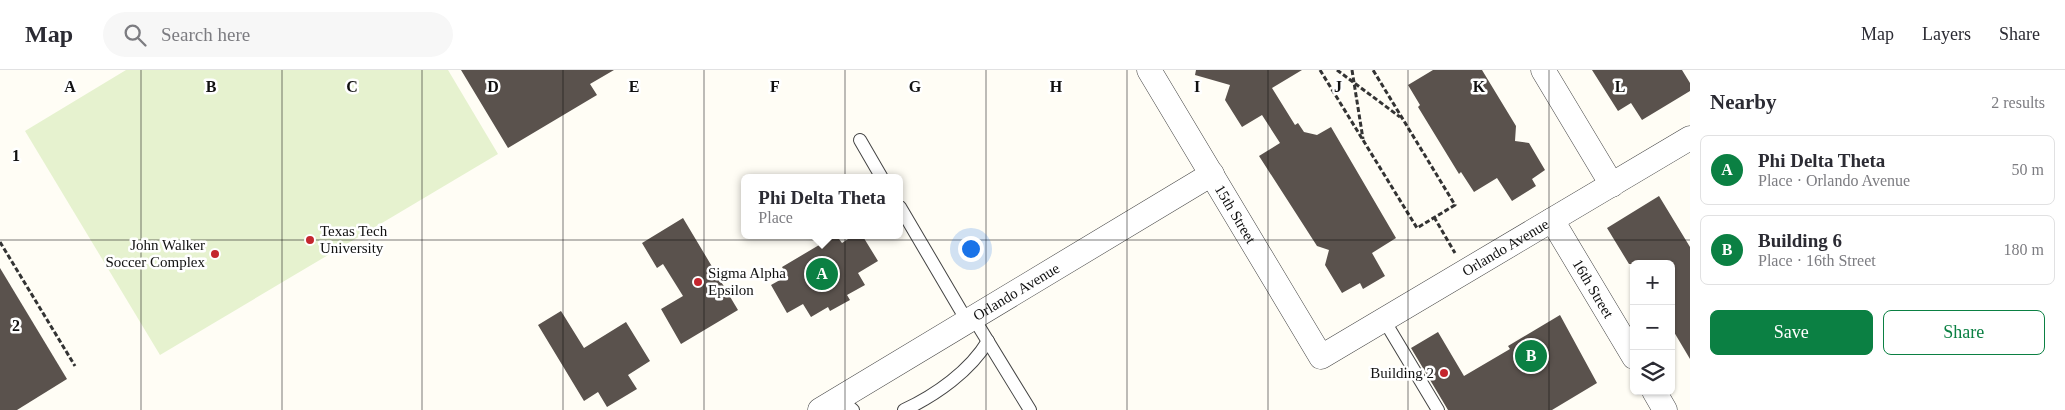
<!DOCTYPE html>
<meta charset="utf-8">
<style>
:root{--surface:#fff;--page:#f7f7f7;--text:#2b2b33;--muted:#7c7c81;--line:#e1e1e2;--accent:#0b8043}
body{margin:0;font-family:"Times New Roman",serif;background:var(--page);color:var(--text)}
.controls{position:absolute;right:15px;bottom:15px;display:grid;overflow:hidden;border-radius:8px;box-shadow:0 1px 4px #0004}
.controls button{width:45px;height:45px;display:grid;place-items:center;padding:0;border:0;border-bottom:1px solid var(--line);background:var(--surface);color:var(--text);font:25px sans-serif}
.you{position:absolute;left:970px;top:178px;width:18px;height:18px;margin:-12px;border:4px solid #fff;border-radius:50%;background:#1a73e8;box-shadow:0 0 0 8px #1a73e833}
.badge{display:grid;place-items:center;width:32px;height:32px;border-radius:50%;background:var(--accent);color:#fff;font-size:16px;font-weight:700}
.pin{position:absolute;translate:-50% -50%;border:2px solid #fff;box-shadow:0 1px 5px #0006}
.popup{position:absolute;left:741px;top:104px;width:162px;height:65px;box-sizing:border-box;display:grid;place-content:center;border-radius:8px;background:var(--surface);filter:drop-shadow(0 1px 4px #0005);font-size:16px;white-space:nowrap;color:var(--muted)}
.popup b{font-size:19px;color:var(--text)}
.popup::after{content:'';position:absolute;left:50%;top:100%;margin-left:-10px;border:10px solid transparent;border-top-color:var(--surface)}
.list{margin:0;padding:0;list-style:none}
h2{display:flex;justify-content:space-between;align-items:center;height:65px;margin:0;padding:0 20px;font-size:21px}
h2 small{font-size:16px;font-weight:400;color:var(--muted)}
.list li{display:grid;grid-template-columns:32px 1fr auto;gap:15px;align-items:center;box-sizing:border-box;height:70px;margin:0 10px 10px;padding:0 10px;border:1px solid var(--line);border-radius:8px}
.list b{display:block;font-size:19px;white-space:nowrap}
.list p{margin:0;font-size:16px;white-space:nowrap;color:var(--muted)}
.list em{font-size:16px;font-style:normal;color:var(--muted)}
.actions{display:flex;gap:10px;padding:15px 20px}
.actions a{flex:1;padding:11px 0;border:1px solid var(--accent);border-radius:8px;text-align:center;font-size:18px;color:var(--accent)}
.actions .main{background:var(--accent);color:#fff}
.icon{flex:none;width:28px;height:28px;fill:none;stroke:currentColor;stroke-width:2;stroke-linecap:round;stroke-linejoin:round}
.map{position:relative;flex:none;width:1690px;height:340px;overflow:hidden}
header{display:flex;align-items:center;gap:30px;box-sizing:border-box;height:70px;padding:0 25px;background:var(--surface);border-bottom:1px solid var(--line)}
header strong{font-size:24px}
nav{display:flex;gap:28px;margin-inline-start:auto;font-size:18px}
.search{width:350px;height:45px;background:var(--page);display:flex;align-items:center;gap:12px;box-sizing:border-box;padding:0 18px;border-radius:28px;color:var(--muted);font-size:19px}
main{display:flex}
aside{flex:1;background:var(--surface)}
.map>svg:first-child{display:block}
.pitch{fill:#e6f2cf}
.building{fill:#5a524d}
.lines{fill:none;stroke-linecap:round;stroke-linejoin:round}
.service-casing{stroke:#444;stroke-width:14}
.minor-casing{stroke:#444;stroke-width:25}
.path{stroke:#333;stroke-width:3;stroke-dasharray:5 2.5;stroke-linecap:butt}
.service{stroke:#fff;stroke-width:12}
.minor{stroke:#fff;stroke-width:24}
.grid{fill:none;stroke:#111;stroke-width:1;stroke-opacity:0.55}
.poi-dot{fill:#c4262e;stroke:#fff;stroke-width:2}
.labels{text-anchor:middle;stroke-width:5;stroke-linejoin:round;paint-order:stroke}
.street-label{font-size:15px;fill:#111;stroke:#fff}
.poi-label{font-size:15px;fill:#111;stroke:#fff;text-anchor:start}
.grid-label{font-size:16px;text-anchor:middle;font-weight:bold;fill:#111;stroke:#fff;stroke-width:5;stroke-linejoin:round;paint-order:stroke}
</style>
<header>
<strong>Map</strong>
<div class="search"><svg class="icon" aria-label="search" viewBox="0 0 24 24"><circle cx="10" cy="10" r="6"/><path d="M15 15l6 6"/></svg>Search here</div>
<nav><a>Map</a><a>Layers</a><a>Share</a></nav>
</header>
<main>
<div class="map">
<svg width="1690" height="340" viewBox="0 0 1690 340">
<rect width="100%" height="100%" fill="#fffdf5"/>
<path class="pitch" d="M126 0H448L498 84 160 285 25 61Z"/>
<g class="building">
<path d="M461 0H614L590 14 597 25 508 78Z"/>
<path d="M1196 0H1302L1272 18 1295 55 1298 53 1304 62 1317 65 1331 57 1396 168 1372 183 1385 206 1363 219 1360 213 1342 223 1325 195 1329 180 1317 176 1259 86 1280 73 1262 45 1242 57 1225 30 1230 15 1195 5Z"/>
<path d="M1433 0H1482L1516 56 1515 71 1529 73 1545 100 1532 109 1536 116 1512 131 1497 108 1474 122 1461 102 1459 104 1418 37 1420 35 1408 15Z"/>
<path d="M1592 0H1682L1690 13V21L1642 50 1631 33 1618 41Z"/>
<path d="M1659 126 1690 177V289L1671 257V194H1629L1607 158Z"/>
<path d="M683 148 738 240 681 274 661 239 683 226 663 194 657 198 642 173Z"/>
<path d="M836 165 842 173 854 165H862L878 191 858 203 865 215 847 225 850 230 830 241 828 237 811 247 803 234 787 243 771 215 787 206 782 197Z"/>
<path d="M0 198 67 309 17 340H0Z"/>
<path d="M561 241 584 278 626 252 650 291 628 305 637 319 607 337 598 322 584 331 538 255Z"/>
<path d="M1560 245 1597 313 1552 340H1448L1411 278 1438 262 1464 306 1510 279 1508 276Z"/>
</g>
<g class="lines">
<g class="service-casing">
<g id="service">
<path d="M860 70 882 108"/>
<path d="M900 137 967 251"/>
<path d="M973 247 1030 340"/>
<path d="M1384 250 1438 340"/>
<path d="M839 328 853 340"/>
<path d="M904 340C936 325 970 301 988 271"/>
</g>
</g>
<g class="minor-casing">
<g id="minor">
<path id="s1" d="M1149 0 1321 287 1690 68"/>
<path d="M1543 0 1612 115"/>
<path id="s2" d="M1552 150 1634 287"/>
<path d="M1654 321 1665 340"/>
<path id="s3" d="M820 340 1212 104"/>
</g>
</g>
<g class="path">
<path d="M1320 0 1417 158 1455 135 1373 0"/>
<path d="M1337 0 1400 47"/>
<path d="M1352 0 1363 69"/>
<path d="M1434 147 1455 183"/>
<path d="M0 172 75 296"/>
</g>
<use href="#service" class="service"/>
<use href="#minor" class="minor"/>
</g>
<path class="grid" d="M141 0V340M282 0V340M422 0V340M563 0V340M704 0V340M845 0V340M986 0V340M1127 0V340M1268 0V340M1408 0V340M1549 0V340M0 170H1690"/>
<g class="poi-dot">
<circle cx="310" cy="170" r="5"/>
<circle cx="215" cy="184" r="5"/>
<circle cx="698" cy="212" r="5"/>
<circle cx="1444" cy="303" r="5"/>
</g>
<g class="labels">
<g class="street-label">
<text dy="5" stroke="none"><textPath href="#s1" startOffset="168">15th Street</textPath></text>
<text dy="5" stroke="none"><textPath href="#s1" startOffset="549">Orlando Avenue</textPath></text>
<text dy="5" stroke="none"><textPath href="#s2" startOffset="80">16th Street</textPath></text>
<text dy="5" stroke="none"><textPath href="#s3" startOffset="229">Orlando Avenue</textPath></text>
</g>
<g class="poi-label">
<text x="320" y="166">Texas Tech<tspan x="320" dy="17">University</tspan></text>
<text x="205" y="180" text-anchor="end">John Walker<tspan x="205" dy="17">Soccer Complex</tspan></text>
<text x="708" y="208">Sigma Alpha<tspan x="708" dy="17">Epsilon</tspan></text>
<text x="1434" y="308" text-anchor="end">Building 2</text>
</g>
</g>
<g class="grid-label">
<text x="70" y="22">A</text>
<text x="211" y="22">B</text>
<text x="352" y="22">C</text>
<text x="493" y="22">D</text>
<text x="634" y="22">E</text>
<text x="775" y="22">F</text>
<text x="915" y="22">G</text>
<text x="1056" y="22">H</text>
<text x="1197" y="22">I</text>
<text x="1338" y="22">J</text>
<text x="1479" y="22">K</text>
<text x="1620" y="22">L</text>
<text x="16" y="91">1</text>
<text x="16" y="261">2</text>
</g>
</svg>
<div class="controls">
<button>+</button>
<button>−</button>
<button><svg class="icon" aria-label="layers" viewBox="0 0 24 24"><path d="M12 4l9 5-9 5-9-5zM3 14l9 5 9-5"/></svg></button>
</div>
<div class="you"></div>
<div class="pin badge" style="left:822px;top:204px">A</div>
<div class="popup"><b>Phi Delta Theta</b>Place</div>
<div class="pin badge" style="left:1531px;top:286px">B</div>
</div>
<aside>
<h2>Nearby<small>2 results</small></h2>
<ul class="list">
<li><span class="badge">A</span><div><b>Phi Delta Theta</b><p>Place · Orlando Avenue</p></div><em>50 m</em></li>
<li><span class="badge">B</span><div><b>Building 6</b><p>Place · 16th Street</p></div><em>180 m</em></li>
</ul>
<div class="actions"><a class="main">Save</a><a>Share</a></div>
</aside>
</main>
